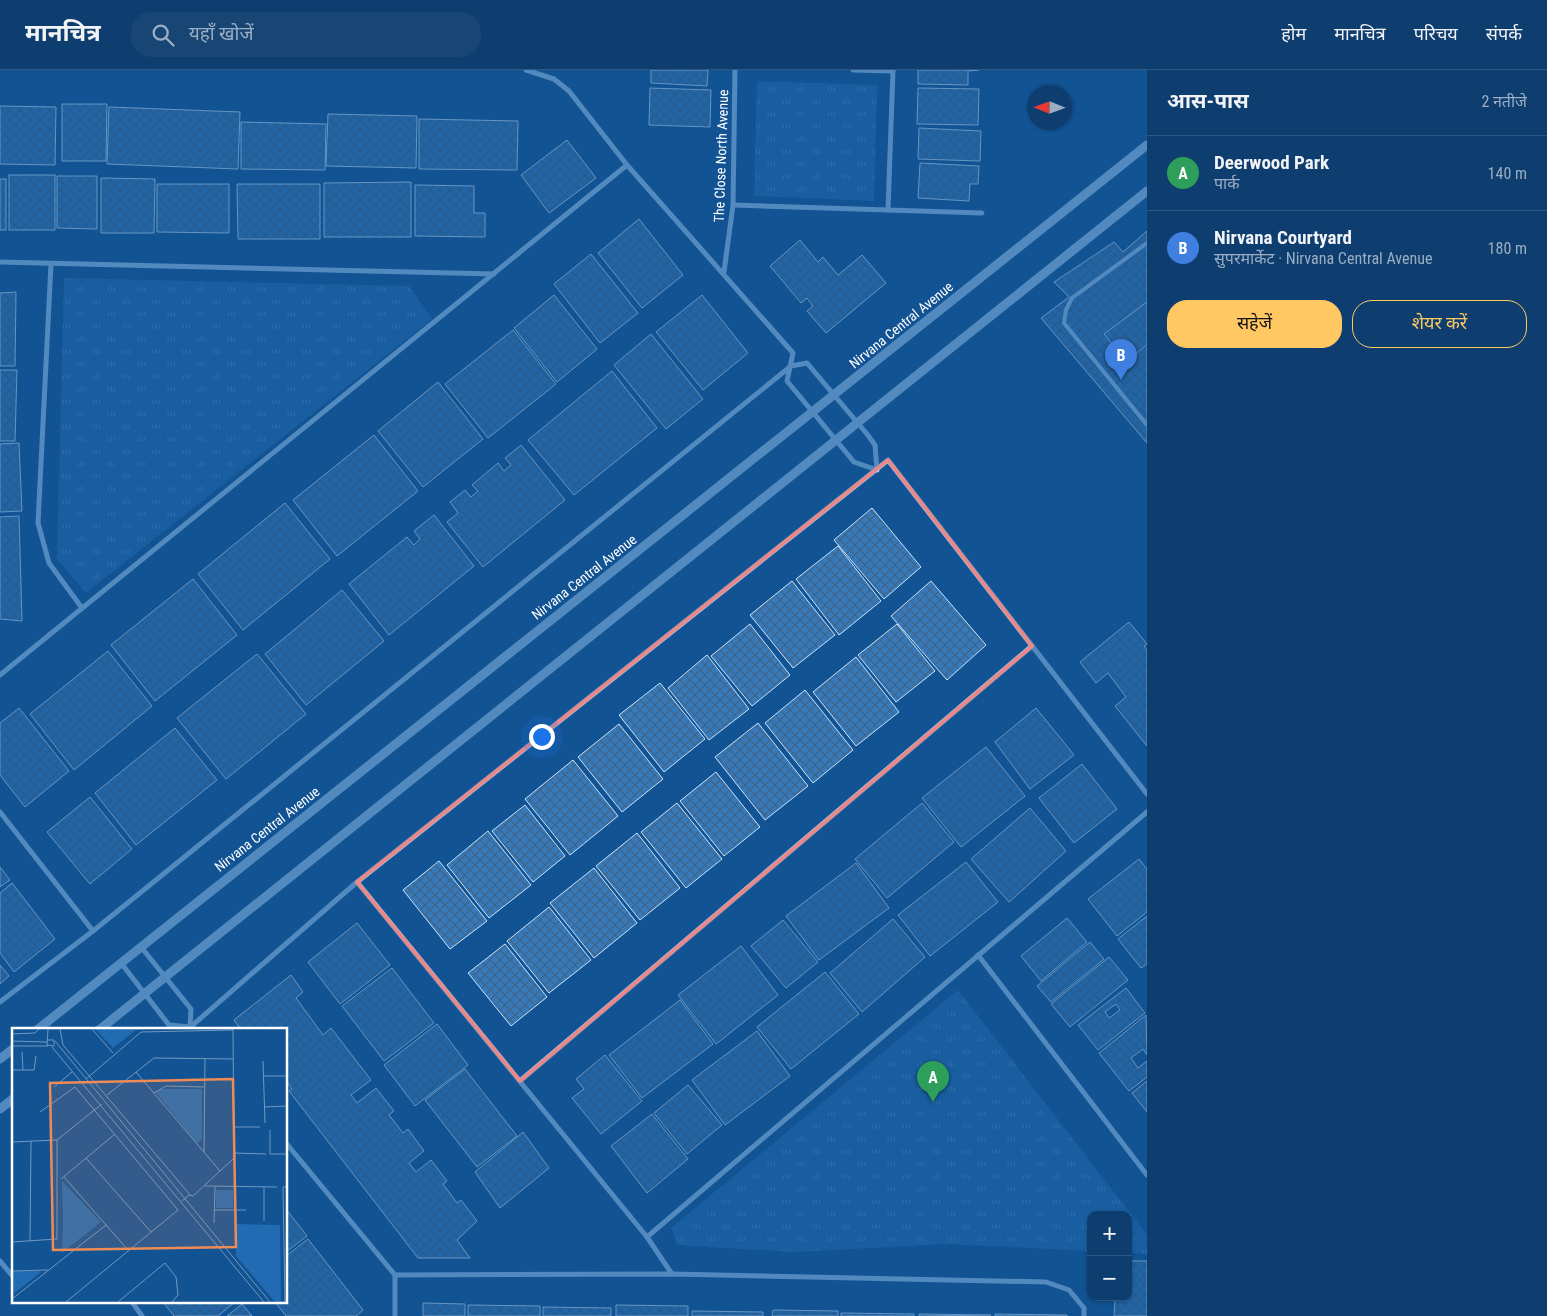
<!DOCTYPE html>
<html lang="hi">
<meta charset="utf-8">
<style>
:root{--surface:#0e3e6f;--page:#174574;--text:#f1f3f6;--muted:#9baec3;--line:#2e5782;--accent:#ffc862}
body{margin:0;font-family:"Roboto Condensed","Noto Sans Devanagari",sans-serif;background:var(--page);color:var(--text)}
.controls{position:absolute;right:15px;bottom:15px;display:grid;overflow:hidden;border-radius:10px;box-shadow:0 1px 4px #0004}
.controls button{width:45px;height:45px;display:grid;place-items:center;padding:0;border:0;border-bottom:1px solid var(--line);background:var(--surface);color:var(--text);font:25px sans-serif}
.compass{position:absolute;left:1027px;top:15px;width:45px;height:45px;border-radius:50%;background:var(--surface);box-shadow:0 1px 4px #0004;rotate:271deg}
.you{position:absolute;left:541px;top:666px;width:18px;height:18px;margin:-12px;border:4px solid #fff;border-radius:50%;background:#1a73e8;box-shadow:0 0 0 8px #1a73e833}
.badge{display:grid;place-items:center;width:32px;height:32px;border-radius:50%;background:var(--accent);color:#fff;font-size:16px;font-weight:700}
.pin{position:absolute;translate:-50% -41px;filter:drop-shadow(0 1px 2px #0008)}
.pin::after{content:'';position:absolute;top:26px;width:18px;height:15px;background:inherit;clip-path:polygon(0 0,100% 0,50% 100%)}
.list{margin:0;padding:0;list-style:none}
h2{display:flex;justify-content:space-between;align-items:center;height:65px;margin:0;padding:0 20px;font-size:21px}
h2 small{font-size:16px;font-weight:400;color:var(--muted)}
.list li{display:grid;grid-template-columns:32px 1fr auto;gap:15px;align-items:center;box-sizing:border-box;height:75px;padding:0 20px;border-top:1px solid var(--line)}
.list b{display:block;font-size:19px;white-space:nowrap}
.list p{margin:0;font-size:16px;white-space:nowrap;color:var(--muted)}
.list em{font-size:16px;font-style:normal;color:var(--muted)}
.actions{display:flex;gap:10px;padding:15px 20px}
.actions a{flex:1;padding:11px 0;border:1px solid var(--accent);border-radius:20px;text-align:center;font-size:18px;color:var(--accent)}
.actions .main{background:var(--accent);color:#111}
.icon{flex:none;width:28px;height:28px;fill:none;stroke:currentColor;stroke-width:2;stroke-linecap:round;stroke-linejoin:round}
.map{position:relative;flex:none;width:1147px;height:1246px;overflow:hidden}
header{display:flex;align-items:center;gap:30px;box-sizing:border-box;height:70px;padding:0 25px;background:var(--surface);border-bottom:1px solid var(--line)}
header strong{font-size:24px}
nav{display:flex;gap:28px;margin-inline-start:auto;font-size:18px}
.search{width:350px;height:45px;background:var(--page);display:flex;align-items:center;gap:12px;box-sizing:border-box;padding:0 18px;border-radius:20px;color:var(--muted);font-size:19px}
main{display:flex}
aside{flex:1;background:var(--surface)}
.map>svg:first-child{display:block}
.park{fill:url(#park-tufts)}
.building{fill:url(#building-cross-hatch);stroke:#c8e4fd;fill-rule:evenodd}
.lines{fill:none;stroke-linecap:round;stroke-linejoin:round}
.service{stroke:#a1cbf3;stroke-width:4}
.minor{stroke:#a1cbf3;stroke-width:5}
.tertiary{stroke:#a1cbf3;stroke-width:9}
.marked{fill:none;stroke:#e88989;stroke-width:4;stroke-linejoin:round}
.labels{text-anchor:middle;stroke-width:4;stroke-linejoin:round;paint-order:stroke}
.street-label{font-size:14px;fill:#fff;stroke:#125394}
.inset-road{fill:none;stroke:#7198bf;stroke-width:1}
.view{fill:#ef8b55;fill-opacity:0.15;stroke:#ef8b55;stroke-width:2.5}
.inset-edge{fill:none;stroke:#fff;stroke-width:2.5}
</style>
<header>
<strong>मानचित्र</strong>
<div class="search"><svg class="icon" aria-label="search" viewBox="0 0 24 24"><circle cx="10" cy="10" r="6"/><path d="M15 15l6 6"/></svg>यहाँ खोजें</div>
<nav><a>होम</a><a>मानचित्र</a><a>परिचय</a><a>संपर्क</a></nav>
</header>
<main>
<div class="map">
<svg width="1147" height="1246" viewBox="0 0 1147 1246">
<defs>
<pattern id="park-tufts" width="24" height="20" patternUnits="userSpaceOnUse" patternTransform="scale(1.25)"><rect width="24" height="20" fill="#216bb2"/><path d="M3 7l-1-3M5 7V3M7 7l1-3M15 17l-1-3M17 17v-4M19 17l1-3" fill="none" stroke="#4d89c1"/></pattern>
<pattern id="building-cross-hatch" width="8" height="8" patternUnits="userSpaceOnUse" patternTransform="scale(1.25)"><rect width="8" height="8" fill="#367abc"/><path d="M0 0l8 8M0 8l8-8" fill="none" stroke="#40658a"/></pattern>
</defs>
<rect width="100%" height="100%" fill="#125394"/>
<g class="park">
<path d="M757 11 877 15 874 131 754 126Z"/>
<path d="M64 208 409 216 432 249 86 523 57 489Z"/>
<path d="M958 920 1147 1165V1184L1128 1183V1145H1091V1181L947 1174 794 1182 677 1175 671 1158Z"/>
</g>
<g class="building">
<path d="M651 0H708L707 16 651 13Z"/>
<path d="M918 0H979L968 1V15L918 14Z"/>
<path d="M650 18 711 20 710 57 649 55Z"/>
<path d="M918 18 979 19 978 55 917 54Z"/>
<path d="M62 34H107L106 91H62Z"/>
<path d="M0 36 56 37 55 95 0 94Z"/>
<path d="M109 37 240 42 238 99 107 94Z"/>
<path d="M328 44 417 46 416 98 326 96Z"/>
<path d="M419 49 518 51 517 100 419 99Z"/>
<path d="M241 52 326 54 325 100 241 99Z"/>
<path d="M919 58 981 61 980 91 918 89Z"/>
<path d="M567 70 596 108 549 143 521 105Z"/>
<path d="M920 93 979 96 978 114H970L969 131 918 128Z"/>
<rect x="9" y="105" width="46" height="55"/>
<path d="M57 106H97V159L57 158Z"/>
<path d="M101 108 155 109 154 163H101Z"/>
<rect x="0" y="109" width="6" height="51"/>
<path d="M411 112V167H324V113Z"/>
<path d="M157 114H229V163L157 162Z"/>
<path d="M237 114H320V169H238Z"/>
<path d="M415 115 474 116V143H485V167L415 166Z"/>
<path d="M639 149 683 205 642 238 598 183Z"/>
<path d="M1147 161V373L1041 248 1069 227 1054 212 1114 172 1123 182Z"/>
<path d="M800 170 818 192 823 187 838 205 862 185 886 213 826 263 807 241 813 236 807 228 801 233 770 196Z"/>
<path d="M591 184 638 243 600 273 554 214Z"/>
<path d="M16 222 15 296H0V223Z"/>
<path d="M554 225 597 279 557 312 514 258Z"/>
<path d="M702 225 748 283 703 320 656 262Z"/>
<path d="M1147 232V274L1127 292 1104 264Z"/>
<path d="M513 260 556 314 488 368 445 314Z"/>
<path d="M651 264 703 329 666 359 614 295Z"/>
<path d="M0 300H17L15 371H0Z"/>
<path d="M612 301 657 358 574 425 528 370Z"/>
<path d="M438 312 483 369 423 417 378 361Z"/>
<path d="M374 365 418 421 337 486 293 430Z"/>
<path d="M19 373 22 441 0 442V374Z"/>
<path d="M521 375 565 430 483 497 447 452 458 443 450 432 465 420 471 427 478 421 472 415 498 393 504 401 511 395 505 388Z"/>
<path d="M285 433 330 489 243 560 198 504Z"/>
<path d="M872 438 921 497 884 529 834 470Z"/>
<path d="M434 445 474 496 389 565 349 514 407 467 414 475 420 469 414 461Z"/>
<path d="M19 446 22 551 0 549V447Z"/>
<path d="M838 476 881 531 839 565 796 509Z"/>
<path d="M193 509 237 565 155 631 111 575Z"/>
<path d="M792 511 835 565 793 598 750 545Z"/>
<path d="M931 511 986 575 947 610 891 546Z"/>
<path d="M342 520 384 571 306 635 265 584Z"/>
<path d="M1129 552 1147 574 1144 576 1147 580V676L1115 636 1126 627 1108 603 1096 613 1080 592Z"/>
<path d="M750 554 790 605 752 636 711 586Z"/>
<path d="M897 554 935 601 896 632 858 585Z"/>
<path d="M108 581 152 636 74 700 30 644Z"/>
<path d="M257 584 306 644 226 709 177 648Z"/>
<path d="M707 585 749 639 709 670 668 618Z"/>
<path d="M856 587 899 642 856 676 813 622Z"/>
<path d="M660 613 705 669 664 702 619 645Z"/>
<path d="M805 620 853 680 813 713 765 653Z"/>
<path d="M19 638 69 701 25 737 0 705V653Z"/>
<path d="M1036 638 1074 685 1030 719 995 672Z"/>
<path d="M758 653 808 716 765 750 715 687Z"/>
<path d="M619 654 663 709 622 742 578 687Z"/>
<path d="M175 658 217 710 136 775 95 723Z"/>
<path d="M986 677 1025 726 961 777 922 728Z"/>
<path d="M573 690 618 746 570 785 525 729Z"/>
<path d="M1082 694 1117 739 1074 773 1039 728Z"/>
<path d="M716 702 760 757 724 786 680 731Z"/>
<path d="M90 727 132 779 90 814 47 762Z"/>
<path d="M677 733 722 789 686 818 641 762Z"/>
<path d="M922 733 954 772 887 828 855 789Z"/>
<path d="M525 735 565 786 533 812 492 761Z"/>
<path d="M1030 738 1066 781 1009 832 971 789Z"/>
<path d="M488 761 531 815 489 848 447 795Z"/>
<path d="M637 763 680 818 640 850 596 796Z"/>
<path d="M1139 789 1147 799V842L1117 866 1088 829Z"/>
<path d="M439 791 487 851 450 879 403 820Z"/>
<path d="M966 792 998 832 930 886 898 845Z"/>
<path d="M856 793 889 838 819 890 786 846Z"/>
<path d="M0 797 10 810 0 817Z"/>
<path d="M594 798 637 853 594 888 550 833Z"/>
<path d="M12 813 55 869 14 902 0 883V823Z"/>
<path d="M549 837 591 890 549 923 507 871Z"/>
<path d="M1147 846V894L1141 898 1118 869Z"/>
<path d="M1067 848 1087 872 1041 911 1021 886Z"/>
<path d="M893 849 925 887 862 942 830 903Z"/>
<path d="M783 850 818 892 786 918 751 876Z"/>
<path d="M357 853 390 895 340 934 308 892Z"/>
<path d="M1090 872 1104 889 1051 932 1037 916Z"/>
<path d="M505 874 547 927 511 956 468 903Z"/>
<path d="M741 876 778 925 716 974 678 925Z"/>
<path d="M1109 887 1128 910 1070 957 1051 934Z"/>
<path d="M0 895 9 906 0 914Z"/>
<path d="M392 898 434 953 384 991 342 936Z"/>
<path d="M825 902 859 944 791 999 757 957Z"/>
<path d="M291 905 303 922 296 928 323 965 331 958 371 1010 351 1025 357 1033 376 1018 394 1041 389 1045 403 1063 408 1059 424 1081 409 1093 416 1102 431 1090 447 1111 443 1114 457 1133 461 1130 477 1151 457 1170 470 1188H418L289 1021 292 1019 286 1011V960H241L234 950Z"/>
<path d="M1126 918 1145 943 1098 980 1078 955ZM1116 934 1120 940 1109 948 1105 942Z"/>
<path d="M680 930 713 974 642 1028 609 985Z"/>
<path d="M1146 945 1147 985 1143 979 1131 988 1138 998 1147 991V1007L1129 1021 1099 983Z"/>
<path d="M437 954 468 995 415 1036 384 995Z"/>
<path d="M757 961 790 1006 725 1055 692 1010Z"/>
<path d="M605 985 642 1031 601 1064 572 1028 584 1019 576 1009Z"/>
<path d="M465 999 517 1066 477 1097 425 1030Z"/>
<path d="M1147 1011V1042L1132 1023Z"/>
<path d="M688 1015 722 1055 687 1084 654 1043Z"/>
<path d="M652 1044 688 1089 647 1123 611 1076Z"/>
<path d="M523 1062 549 1098 500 1138 475 1102Z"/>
<path d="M286 1139 307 1166 286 1182Z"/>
<path d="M308 1169 363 1240 356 1246H286L275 1232H286V1186Z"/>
<path d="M1128 1191H1147V1246H1114L1115 1227H1128Z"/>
<path d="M163 1232H235L218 1246H174Z"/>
<path d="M423 1233 465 1234V1246H423Z"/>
<path d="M242 1234 252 1246H227Z"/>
<path d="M468 1235 540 1236V1246H468Z"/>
<path d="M616 1235 688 1236V1246H616Z"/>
<path d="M543 1237 611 1238V1246H543Z"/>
<path d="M773 1240 838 1241V1246H772Z"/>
<path d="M692 1241 763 1242V1246H692Z"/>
<path d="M841 1243 914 1244V1246H841Z"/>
<path d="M919 1244 991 1245 919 1246Z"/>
<path d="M995 1244 1067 1245V1246H995Z"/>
</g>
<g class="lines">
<path class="service" d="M1147 173 1072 228 1066 240 1064 253 1147 355"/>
<g class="minor">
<path d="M853 0 893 1"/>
<path d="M733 135 982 143"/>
<path d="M888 140 893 0"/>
<path d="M0 192 494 204"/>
<path d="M51 194 38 453 49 493 82 538"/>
<path d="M724 202 733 135 735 0"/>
<path d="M0 605 627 95"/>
<path d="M0 742 93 861"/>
<path d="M357 812 647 1167 672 1204"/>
<path d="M141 877 191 939 190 957"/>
<path d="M978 885 1147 1105"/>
<path d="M121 893 169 955 190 957"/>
<path d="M0 932 93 861 791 296 807 293 867 364 875 375 877 400 854 392 787 311 793 283 627 95 569 21 554 9 526 0"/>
<path d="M187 960 357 812 888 390 1147 724"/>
<path d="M520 1011 1032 576"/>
<path d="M286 1073 395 1205V1246"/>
<path d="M647 1167 1147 742"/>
<path d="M0 1191 14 1208"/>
<path d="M395 1205 672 1204 1046 1212 1069 1220 1084 1238V1246"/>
<path d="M132 1232 142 1246"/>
</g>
<g class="tertiary">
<path d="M37 960 1147 75"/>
<path d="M99 960 1147 121"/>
<path d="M0 989 14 978"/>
<path d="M0 1039 14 1028"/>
</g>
</g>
<path d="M0 0H1147V1246H0ZM888 390 1032 576 520 1011 357 812Z" fill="#125394" fill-opacity=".55" fill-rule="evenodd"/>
<path class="marked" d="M888 390 1032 576 520 1011 357 812Z"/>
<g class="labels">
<g class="street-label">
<text transform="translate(721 86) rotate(-88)" y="5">The Close North Avenue</text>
<text transform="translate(901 255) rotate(-39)" y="5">Nirvana Central Avenue</text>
<text transform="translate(584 507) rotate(-38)" y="5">Nirvana Central Avenue</text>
<text transform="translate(267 759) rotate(-38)" y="5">Nirvana Central Avenue</text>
</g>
</g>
<g transform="translate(12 958)">
<rect width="275" height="275" fill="#125394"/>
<path d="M83 1H142L124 2 101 20ZM149 61H190V112L185 115 144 65ZM50 153 89 194 50 225 51 193ZM204 162H221V180H204ZM224 196 268 197 269 274H263L224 228ZM1 243H27L29 244 0 267Z" fill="#216bb2"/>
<path class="inset-road" d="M48 1 51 17 179 168M80 1 101 25M0 6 23 5 27 1M35 12H42V18L35 17 36 1M0 13 35 14M43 13 258 274M0 18H36M40 19 252 274M10 24 11 42M251 33 253 95M0 42H22L24 28M124 44 208 143M252 48H275M74 51 129 4 221 2M42 59 60 44M142 65 154 58 192 59M95 67 142 30 221 31M252 79 275 78M28 84 63 59 166 182 54 274M222 99H248M258 102V126H275M0 114 45 112 90 76M192 124 193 31M222 125 254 126M74 130 139 204M52 149 116 222M49 151 103 106M193 158 265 159M252 159V193M170 173 177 167 181 168 222 130 221 1M202 182H234M223 182V159M202 195 203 159M18 213 19 113M0 214 45 211V112M0 243 36 242M0 271 94 197M106 274 153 235 164 249 166 267 160 274M273 274 271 159H275"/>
<path class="view" d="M221 51 224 219 41 222 38 55Z"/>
<rect width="275" height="275" class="inset-edge"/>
</g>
</svg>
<div class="controls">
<button>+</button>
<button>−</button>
</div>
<svg class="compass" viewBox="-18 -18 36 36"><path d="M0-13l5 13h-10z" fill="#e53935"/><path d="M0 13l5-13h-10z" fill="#9baec3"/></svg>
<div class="you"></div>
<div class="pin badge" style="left:933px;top:1032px;background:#2e9e5b">A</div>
<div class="pin badge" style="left:1121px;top:310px;background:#3f7fe0">B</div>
</div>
<aside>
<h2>आस-पास<small>2 नतीजे</small></h2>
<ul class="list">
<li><span class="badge" style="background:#2e9e5b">A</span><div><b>Deerwood Park</b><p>पार्क</p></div><em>140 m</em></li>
<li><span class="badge" style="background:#3f7fe0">B</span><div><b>Nirvana Courtyard</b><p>सुपरमार्केट · Nirvana Central Avenue</p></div><em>180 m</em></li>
</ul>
<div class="actions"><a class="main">सहेजें</a><a>शेयर करें</a></div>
</aside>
</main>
